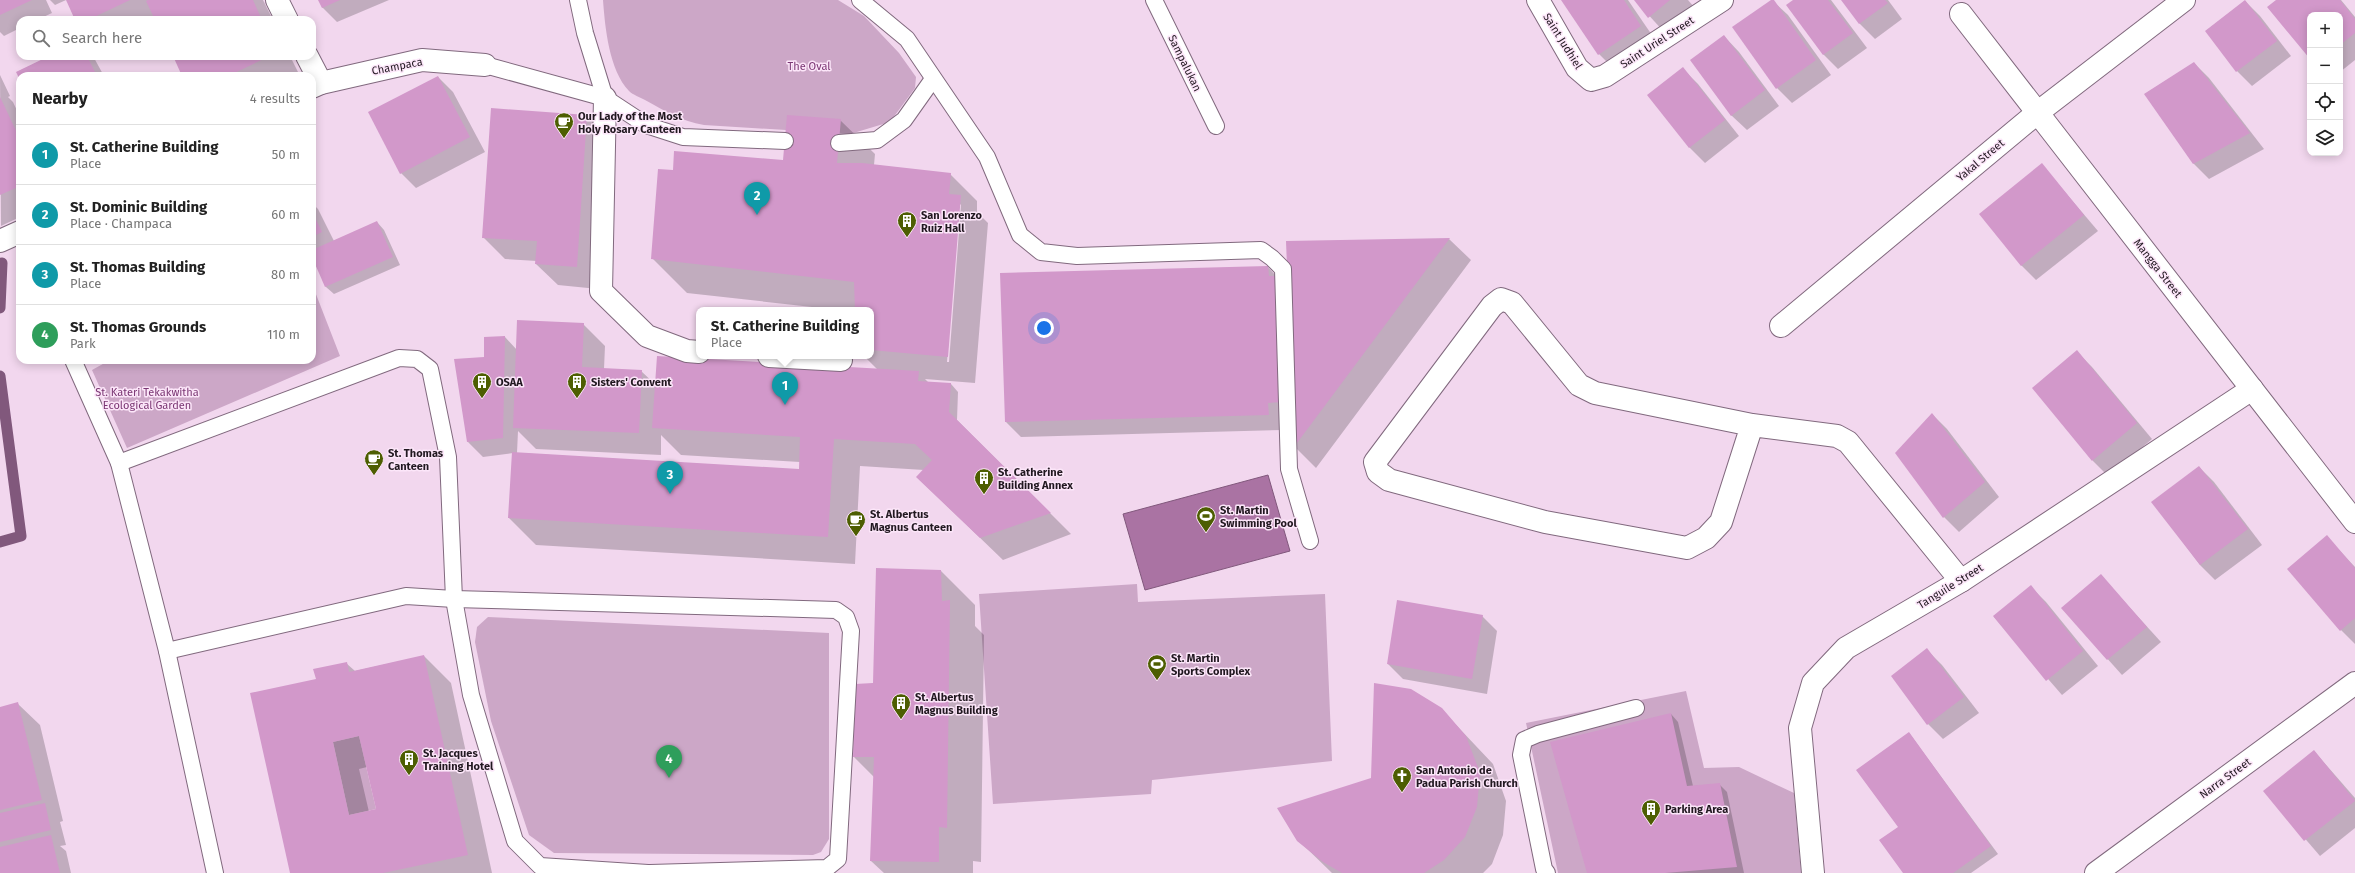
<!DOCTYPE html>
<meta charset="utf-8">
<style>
:root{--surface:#fff;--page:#f6f6f6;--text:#222;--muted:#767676;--line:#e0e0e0;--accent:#4d5e01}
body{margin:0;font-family:"Fira Sans",sans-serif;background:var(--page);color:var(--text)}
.controls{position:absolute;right:12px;top:12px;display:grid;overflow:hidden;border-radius:8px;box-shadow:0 2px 10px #0003}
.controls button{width:36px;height:36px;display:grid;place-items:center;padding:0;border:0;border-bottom:1px solid var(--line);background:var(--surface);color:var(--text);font:20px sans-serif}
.you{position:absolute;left:1044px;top:328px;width:14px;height:14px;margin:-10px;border:3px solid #fff;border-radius:50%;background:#1a73e8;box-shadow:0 0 0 6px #1a73e833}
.badge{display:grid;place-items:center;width:26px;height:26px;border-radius:50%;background:var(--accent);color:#fff;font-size:13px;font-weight:700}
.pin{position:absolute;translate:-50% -33px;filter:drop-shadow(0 1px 2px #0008)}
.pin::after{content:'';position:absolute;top:21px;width:14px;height:12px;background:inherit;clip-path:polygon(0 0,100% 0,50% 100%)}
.popup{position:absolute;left:696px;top:307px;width:178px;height:52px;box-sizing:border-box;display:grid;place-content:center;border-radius:8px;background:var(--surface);filter:drop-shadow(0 1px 3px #0005);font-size:13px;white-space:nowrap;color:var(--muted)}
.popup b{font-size:15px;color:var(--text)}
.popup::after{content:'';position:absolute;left:50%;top:100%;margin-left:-8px;border:8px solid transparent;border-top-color:var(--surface)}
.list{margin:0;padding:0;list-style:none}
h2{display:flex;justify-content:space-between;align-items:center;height:52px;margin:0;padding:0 16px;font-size:17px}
h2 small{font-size:13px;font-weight:400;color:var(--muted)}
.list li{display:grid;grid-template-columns:26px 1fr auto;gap:12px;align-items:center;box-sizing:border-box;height:60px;padding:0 16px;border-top:1px solid var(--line)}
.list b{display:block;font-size:15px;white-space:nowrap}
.list p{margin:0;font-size:13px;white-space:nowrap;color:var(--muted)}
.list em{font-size:13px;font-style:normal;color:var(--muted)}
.icon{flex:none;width:22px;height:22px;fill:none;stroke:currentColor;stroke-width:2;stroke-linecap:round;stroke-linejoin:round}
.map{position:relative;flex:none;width:2355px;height:873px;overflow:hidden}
.search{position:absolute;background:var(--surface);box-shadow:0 2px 10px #0003;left:16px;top:16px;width:300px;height:44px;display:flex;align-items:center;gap:10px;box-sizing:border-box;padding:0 14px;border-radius:12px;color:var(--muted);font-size:15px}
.panel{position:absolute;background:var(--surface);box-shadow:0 2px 10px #0003;left:16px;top:72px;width:300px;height:292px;border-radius:12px}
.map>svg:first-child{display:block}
.green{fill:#cca7c7}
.water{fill:#aa73a3;stroke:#81587c}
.shadow{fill:#0003;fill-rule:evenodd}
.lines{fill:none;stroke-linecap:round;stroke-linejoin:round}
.stream{stroke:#81587c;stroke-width:11}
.building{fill:#d298ca;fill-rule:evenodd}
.lane-casing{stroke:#81697e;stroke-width:18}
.street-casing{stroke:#81697e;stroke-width:24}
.lane{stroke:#fff;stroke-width:16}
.street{stroke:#fff;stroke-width:22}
.labels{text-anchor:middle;stroke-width:3;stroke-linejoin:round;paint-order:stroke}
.street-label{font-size:11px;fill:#211820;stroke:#fce6f9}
.park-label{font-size:11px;fill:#7a3673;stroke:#fce6f9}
.poi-label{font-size:11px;font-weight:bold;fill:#211820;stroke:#fce6f9;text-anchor:start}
</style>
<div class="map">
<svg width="2355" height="873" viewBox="0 0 2355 873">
<rect width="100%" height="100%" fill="#f2d7ee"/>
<g class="green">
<path d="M603 0H838L864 16 899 53 916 77 915 88 890 122 850 134 704 125C681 121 665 111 645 100 640 97 633 95 629 91 609 70 605 27 603 0Z"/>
<path d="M312 284 340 356 127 448 92 370 110 360H312Z"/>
<path d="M1137 584 1138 602 1325 594 1332 761 1152 780 1151 794 993 804 979 594Z"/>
<path d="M488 617 829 633V839L821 852 813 855 554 853 529 835 491 721 475 642 477 627Z"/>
<path d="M1686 691 1704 768 1739 767 1794 793 1801 873H1558L1526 723Z"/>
<path d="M359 736 376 809 349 815 333 742Z"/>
</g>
<path class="water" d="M1268 475 1290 551 1145 590 1123 514Z"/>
<g class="shadow">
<path d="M0 0H46L52 13 37 20H20V28L4 36 0 32Z"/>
<path d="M50 0H66L55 5Z"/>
<path d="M67 0H263L273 20H76Z"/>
<path d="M319 0H389L337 22 322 7Z"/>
<path d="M1562 0H1628L1656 41 1614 69 1599 54Z"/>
<path d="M1635 0H1688L1694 7 1664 32Z"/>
<path d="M1772 0 1788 15 1831 75 1792 103 1777 88Z"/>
<path d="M1794 0H1831L1867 48 1838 69 1823 54Z"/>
<path d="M1842 0H1888L1902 19 1875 39 1860 24Z"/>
<path d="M2277 0H2341L2355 17V60L2340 72V15H2310V57Z"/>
<path d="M2245 1 2260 16 2291 56 2252 86 2237 71 2206 31Z"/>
<path d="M1724 36 1739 52 1779 106 1747 130 1731 115Z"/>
<path d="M51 56H93L104 76H20V78L17 72Z"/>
<path d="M174 56H290L299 74 295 76H183Z"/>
<path d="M2194 63 2209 78 2264 149 2209 179 2194 164 2145 94Z"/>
<path d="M1683 69 1698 84 1739 136 1705 163 1690 148 1649 95Z"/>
<path d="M0 75 10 96 8 97 13 102 20 117V217L1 226Z"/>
<path d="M438 77 453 92 485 152 416 188 401 173Z"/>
<path d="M587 116 608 137 598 289 558 285 536 264 537 261 505 259 483 237Z"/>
<path d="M840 120 875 154 874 165 950 174 977 201V212L988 223 975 383 925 379 929 383 951 384 958 392 957 420 1071 534 1003 560 917 477 924 470 860 466 855 564 536 545 509 518 513 453 483 457 468 442 485 358 505 337 517 350 583 324 605 346 604 369 641 371 656 385 878 370 864 356H871V310H839L687 293 652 258 674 171 784 161ZM959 203 961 205 949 362H947ZM518 431 536 449 661 455V435L681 455 800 462V470L517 453Z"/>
<path d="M2042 165 2098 231 2036 280 2021 265Z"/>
<path d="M312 203 318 209 334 241 377 222 384 230 400 265 334 294 326 287 314 258 312 259Z"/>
<path d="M1449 239 1471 260 1316 468 1295 447 1283 430 1021 437 1006 422 1001 274 1268 267 1277 277Z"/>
<path d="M2077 352 2092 367 2152 439 2108 476 2093 461Z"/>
<path d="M1932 414 1947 429 1999 497 1959 532 1944 517Z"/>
<path d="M2199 467 2214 482 2262 545 2215 580 2200 565 2153 502Z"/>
<path d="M2327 537 2355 567V644L2341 630Z"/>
<path d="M941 571 975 605V626L984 635 981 862 973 861V873H884L871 861 874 777 854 757 874 684Z"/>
<path d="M2101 576 2161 642 2122 675 2062 608Z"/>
<path d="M2031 587 2046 602 2098 666 2062 695 1994 617Z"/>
<path d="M1482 616 1497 631 1487 694 1403 679 1388 664Z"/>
<path d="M1927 650 1942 665 1979 713 1943 739 1928 724Z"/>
<path d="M424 656 451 683 492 873H291L317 680 346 663 355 671ZM367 767 377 810 369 812 359 769Z"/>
<path d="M18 704 40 725 63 821 60 822 66 845 60 846 66 851 71 873H0V708Z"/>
<path d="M1441 709 1493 764 1506 801 1503 835 1492 864 1483 873H1332L1298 840 1372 779Z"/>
<path d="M1671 714 1678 722 1693 786 1719 784 1727 792 1744 873H1588Z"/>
<path d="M1909 733 1998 854 1971 873H1904L1900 828Z"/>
<path d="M2314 751 2355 798V828L2320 856 2264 791Z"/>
</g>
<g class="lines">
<g class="stream">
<path d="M0 308 2 263"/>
<path d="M0 376 21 536 0 542"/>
</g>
</g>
<g class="building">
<path d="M0 0H32L0 15Z"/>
<path d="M66 0H130L88 20H75Z"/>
<path d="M148 0H253L262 20H155L146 1Z"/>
<path d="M318 0H340L322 8Z"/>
<path d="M1561 0H1624L1641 26 1598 55Z"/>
<path d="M1634 0H1670L1648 18Z"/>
<path d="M1771 0H1774L1816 60 1776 89 1732 27Z"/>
<path d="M1793 0H1828L1853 33 1823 55 1786 5Z"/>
<path d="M1841 0H1885L1888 3 1859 24Z"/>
<path d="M2245 0 2277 41 2236 72 2205 31Z"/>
<path d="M2276 0H2340L2355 19V33L2340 45V15H2310V59L2267 7Z"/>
<path d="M1724 35 1765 90 1731 116 1690 60Z"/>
<path d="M49 56H87L97 76H20V80L16 72Z"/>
<path d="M173 56H270L228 76H182Z"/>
<path d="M2194 62 2250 133 2193 164 2144 94Z"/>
<path d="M1683 67 1725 120 1689 148 1647 95Z"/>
<path d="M438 76 470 137 400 174 368 112Z"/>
<path d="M0 97 20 139V186L0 195Z"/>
<path d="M491 108 587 115 577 267 535 264 537 241 482 238Z"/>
<path d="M787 115 841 119 837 163H862L951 173 949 194 961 195 948 357 871 350V310H855L854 282 651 259 658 169 673 170 674 151 783 160Z"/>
<path d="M2042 163 2084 215 2021 266 1979 214Z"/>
<path d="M312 211 322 232 312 237Z"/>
<path d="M377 221 393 257 325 287 312 257V250Z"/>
<path d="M1450 238 1294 447 1286 241Z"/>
<path d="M1268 266 1269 276H1280L1283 402 1268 403 1269 415 1005 422 1000 273Z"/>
<path d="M517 320 584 323 582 367 642 370 639 433 513 428Z"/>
<path d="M505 336 503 438 467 442 454 359 484 357V337Z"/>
<path d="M2077 350 2137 423 2092 461 2032 388Z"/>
<path d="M657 356 919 371 918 381 951 383 949 412 1051 513 980 538 916 477 932 460 915 444 834 439 828 537 508 518 512 452 799 469 800 437 652 428Z"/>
<path d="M1932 413 1985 482 1943 518 1895 453Z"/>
<path d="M2199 466 2248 529 2200 565 2151 502Z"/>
<path d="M2327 535 2355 568V618L2340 631 2287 569Z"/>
<path d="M876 568 941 570 942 601 950 600 947 828 939 827V862L870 861 874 757H853L855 684 873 683Z"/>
<path d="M2101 574 2147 627 2107 660 2061 608Z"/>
<path d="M2031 585 2083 651 2046 681 1993 616Z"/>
<path d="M1397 600 1483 615 1472 679 1387 664Z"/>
<path d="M1927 648 1964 697 1927 725 1891 676Z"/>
<path d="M424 655 468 855 383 873H290L250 693 316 679 313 669 347 662 349 672ZM359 736 376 809 349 815 333 742Z"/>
<path d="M1374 683 1411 689 1442 708 1466 736 1480 773 1477 807 1465 837 1444 860 1424 873H1342L1323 862 1297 841 1277 808 1371 778Z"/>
<path d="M18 702 42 800 0 810V707Z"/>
<path d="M1671 713 1687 786 1720 783 1737 867 1665 873H1587L1550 742Z"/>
<path d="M1909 732 1991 846 1953 873H1903L1879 840 1898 827 1856 770Z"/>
<path d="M2314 750 2355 801 2304 841 2263 791Z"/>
<path d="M45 803 51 830 0 842V813Z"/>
<path d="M51 835 60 873H0V847Z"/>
</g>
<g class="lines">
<g class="lane-casing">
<g id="lane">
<path d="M578 0 585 33 605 98 646 125 683 137 785 141"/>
<path d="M860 0 907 39 987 157 1020 235 1041 252 1077 256 1261 250 1272 258 1283 269 1289 469 1310 541"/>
<path d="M1154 0 1216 126"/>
<path d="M485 65 605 98"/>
<path d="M839 143 877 140 904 120 933 79"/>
<path d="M73 360 119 463 167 651 215 873"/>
<path d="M119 463 399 358 417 359 430 369 448 457 454 599 471 695 515 841 540 866 648 873"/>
<path d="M167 651 406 596 454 599 836 610 846 617 851 631 838 859 827 868 650 873"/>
<path d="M1547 873 1544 869 1521 755 1524 740 1538 734 1636 708"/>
</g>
</g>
<g class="street-casing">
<g id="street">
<path d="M277 0 287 20"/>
<path d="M1538 0 1577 68 1591 80 1605 76 1722 0"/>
<path d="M1961 14 2355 522"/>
<path d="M307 56 321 83"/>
<path d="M312 87 321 83 422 60 485 65"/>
<path d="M605 98 601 291 647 336 687 351 699 352"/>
<path d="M0 241 20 232"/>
<path d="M1781 326 2037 113 2184 0"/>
<path d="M769 356 841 360"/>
<path d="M1752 425 1721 522 1706 538 1687 548 1545 522 1389 480 1378 472 1375 462 1492 306 1501 299 1512 303 1579 385 1595 393 1752 425 1837 436 1848 442 1961 581"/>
<path d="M1813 873 1800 728 1813 683 1846 648 1961 581 2252 389"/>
<path d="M2096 873 2355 683"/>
</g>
</g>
<use href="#lane" class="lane"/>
<use href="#street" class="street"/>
</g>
<defs>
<g id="cafe-pin" transform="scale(1)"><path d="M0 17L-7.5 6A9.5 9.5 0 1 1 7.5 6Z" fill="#4d5e01" stroke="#fce6f9"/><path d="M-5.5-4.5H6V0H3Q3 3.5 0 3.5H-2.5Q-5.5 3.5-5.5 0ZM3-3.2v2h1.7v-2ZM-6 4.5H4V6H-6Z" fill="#fff"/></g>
<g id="building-pin" transform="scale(1)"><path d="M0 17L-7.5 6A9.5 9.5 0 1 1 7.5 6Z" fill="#4d5e01" stroke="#fce6f9"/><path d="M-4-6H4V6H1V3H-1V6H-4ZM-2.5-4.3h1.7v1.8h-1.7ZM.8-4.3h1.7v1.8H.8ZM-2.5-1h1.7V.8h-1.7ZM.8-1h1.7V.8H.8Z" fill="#fff"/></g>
<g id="stadium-pin" transform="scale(1)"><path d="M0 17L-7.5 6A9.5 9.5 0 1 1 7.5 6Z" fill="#4d5e01" stroke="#fce6f9"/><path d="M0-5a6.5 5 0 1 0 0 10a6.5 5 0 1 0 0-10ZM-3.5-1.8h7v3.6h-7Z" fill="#fff"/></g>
<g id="church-pin" transform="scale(1)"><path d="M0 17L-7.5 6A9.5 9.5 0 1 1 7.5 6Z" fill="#4d5e01" stroke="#fce6f9"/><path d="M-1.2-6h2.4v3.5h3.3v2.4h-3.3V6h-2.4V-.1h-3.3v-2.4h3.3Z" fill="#fff"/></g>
</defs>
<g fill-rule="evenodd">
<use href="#cafe-pin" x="564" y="122"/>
<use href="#building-pin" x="907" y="221"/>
<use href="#building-pin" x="482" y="382"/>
<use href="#building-pin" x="577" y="382"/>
<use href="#cafe-pin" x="374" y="459"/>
<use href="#building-pin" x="984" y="478"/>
<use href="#stadium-pin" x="1206" y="516"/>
<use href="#cafe-pin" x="856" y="520"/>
<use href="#stadium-pin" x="1157" y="664"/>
<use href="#building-pin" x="901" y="703"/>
<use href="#building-pin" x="409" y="759"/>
<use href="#church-pin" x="1402" y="776"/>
<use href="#building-pin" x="1651" y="809"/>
</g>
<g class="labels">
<g class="street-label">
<text transform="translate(1563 41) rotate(58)" y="4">Saint Judhiel</text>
<text transform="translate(1657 42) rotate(-33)" y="4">Saint Uriel Street</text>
<text transform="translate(1185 63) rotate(64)" y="4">Sampalukan</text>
<text transform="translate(397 66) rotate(-11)" y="4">Champaca</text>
<text transform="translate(1980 160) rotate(-40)" y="4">Yakal Street</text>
<text transform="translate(2158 268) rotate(52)" y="4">Mangga Street</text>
<text transform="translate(1950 586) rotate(-32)" y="4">Tanguile Street</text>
<text transform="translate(2225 778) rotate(-36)" y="4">Narra Street</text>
</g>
<g class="park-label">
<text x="809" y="70">The Oval</text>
<text x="147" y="396">St. Kateri Tekakwitha<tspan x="147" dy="13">Ecological Garden</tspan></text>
</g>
<g class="poi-label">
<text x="578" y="120">Our Lady of the Most<tspan x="578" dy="13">Holy Rosary Canteen</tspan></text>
<text x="921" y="219">San Lorenzo<tspan x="921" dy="13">Ruiz Hall</tspan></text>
<text x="496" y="386">OSAA</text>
<text x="591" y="386">Sisters' Convent</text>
<text x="388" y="457">St. Thomas<tspan x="388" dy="13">Canteen</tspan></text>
<text x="998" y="476">St. Catherine<tspan x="998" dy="13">Building Annex</tspan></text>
<text x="1220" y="514">St. Martin<tspan x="1220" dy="13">Swimming Pool</tspan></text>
<text x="870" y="518">St. Albertus<tspan x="870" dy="13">Magnus Canteen</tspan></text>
<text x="1171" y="662">St. Martin<tspan x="1171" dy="13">Sports Complex</tspan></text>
<text x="915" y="701">St. Albertus<tspan x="915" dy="13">Magnus Building</tspan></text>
<text x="423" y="757">St. Jacques<tspan x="423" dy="13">Training Hotel</tspan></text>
<text x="1416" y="774">San Antonio de<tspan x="1416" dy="13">Padua Parish Church</tspan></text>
<text x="1665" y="813">Parking Area</text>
</g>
</g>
</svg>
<div class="controls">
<button>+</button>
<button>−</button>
<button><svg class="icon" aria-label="locate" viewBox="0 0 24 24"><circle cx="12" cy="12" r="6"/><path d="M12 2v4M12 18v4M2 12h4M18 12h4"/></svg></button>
<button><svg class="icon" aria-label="layers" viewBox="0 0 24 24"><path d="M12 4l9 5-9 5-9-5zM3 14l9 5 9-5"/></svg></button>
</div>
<div class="you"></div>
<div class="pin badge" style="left:785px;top:405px;background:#0f9aa8">1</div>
<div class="popup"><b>St. Catherine Building</b>Place</div>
<div class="pin badge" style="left:757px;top:215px;background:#0f9aa8">2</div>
<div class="pin badge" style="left:670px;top:494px;background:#0f9aa8">3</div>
<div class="pin badge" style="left:669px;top:778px;background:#2e9e5b">4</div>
<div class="search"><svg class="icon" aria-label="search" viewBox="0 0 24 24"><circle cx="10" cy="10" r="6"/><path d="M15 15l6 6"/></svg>Search here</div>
<section class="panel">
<h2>Nearby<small>4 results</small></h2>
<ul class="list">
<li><span class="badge" style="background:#0f9aa8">1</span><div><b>St. Catherine Building</b><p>Place</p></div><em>50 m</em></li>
<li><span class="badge" style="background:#0f9aa8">2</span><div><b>St. Dominic Building</b><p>Place · Champaca</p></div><em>60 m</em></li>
<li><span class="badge" style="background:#0f9aa8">3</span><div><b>St. Thomas Building</b><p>Place</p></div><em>80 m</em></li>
<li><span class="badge" style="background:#2e9e5b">4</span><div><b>St. Thomas Grounds</b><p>Park</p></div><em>110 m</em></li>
</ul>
</section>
</div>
